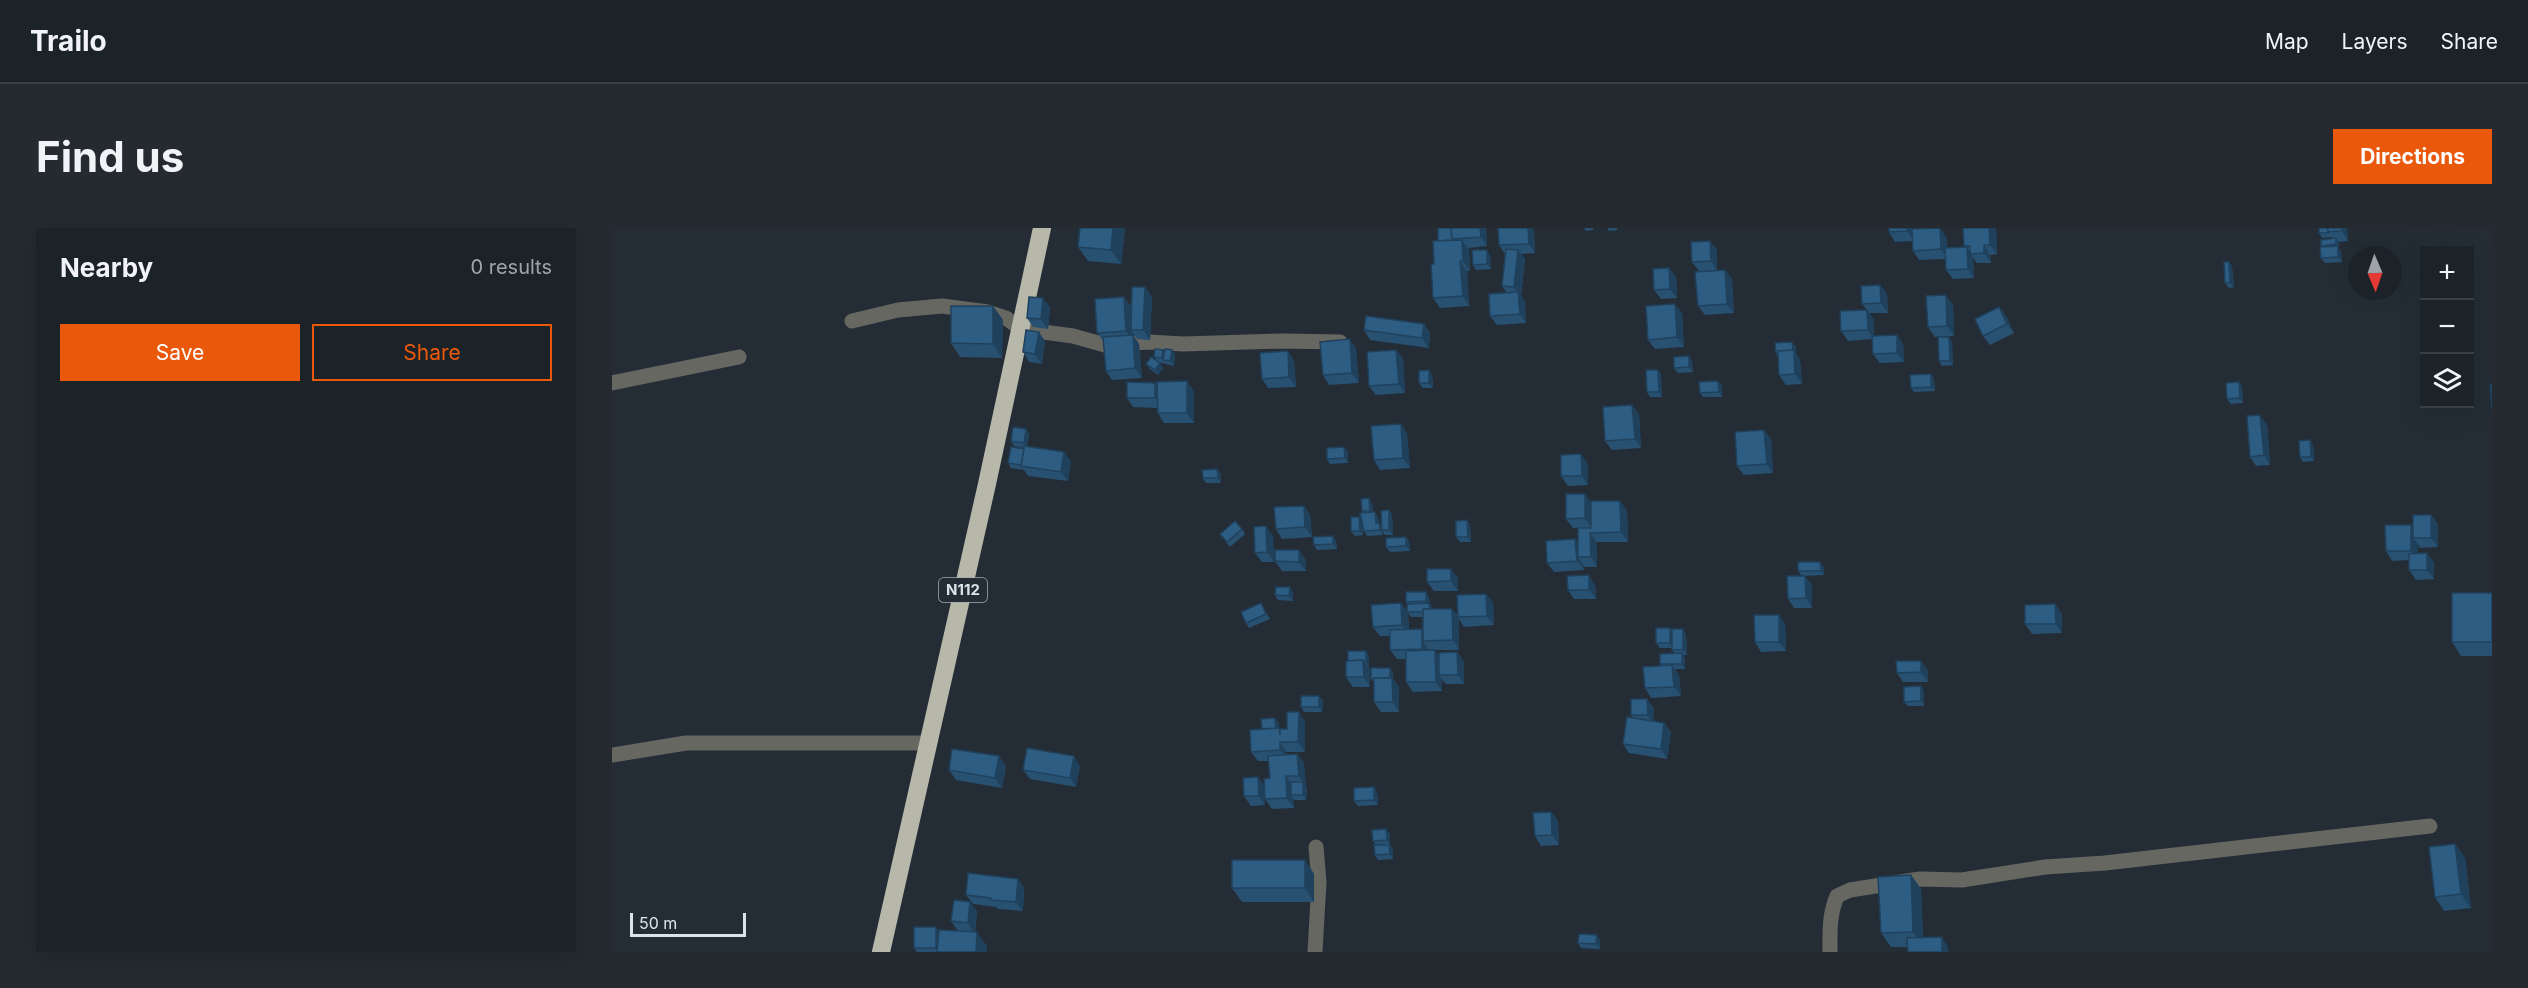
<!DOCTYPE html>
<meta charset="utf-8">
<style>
:root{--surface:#1b2228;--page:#242a30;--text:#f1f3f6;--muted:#a0a4a8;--line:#393f45;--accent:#ea580c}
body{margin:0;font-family:Inter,sans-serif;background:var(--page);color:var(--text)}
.controls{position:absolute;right:18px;top:18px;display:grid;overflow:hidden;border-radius:0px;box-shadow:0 6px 24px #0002}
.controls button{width:54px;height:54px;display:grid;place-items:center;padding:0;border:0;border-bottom:2px solid var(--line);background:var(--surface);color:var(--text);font:30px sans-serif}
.compass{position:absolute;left:1736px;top:18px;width:54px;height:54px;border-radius:50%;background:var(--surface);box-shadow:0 6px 24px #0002;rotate:178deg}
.scale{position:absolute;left:18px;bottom:15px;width:116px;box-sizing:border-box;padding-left:6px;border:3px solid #dce3e8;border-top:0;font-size:16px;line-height:21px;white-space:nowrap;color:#dce3e8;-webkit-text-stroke:4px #242d36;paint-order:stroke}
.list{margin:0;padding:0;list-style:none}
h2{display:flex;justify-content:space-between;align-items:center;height:78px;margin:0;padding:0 24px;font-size:26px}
h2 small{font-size:20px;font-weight:400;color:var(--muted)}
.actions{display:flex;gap:12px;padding:18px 24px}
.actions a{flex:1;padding:14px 0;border:2px solid var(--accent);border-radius:0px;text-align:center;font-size:21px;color:var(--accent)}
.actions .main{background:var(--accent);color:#fff}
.icon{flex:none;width:33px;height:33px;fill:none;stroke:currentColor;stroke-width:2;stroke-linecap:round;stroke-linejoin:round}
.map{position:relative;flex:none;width:1880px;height:724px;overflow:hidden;border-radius:0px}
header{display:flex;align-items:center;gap:36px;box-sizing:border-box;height:84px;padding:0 30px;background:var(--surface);border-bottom:2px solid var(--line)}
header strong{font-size:28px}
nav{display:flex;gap:33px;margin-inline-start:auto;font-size:21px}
.intro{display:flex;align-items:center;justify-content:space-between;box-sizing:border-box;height:144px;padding:0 36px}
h1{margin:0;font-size:42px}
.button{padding:15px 27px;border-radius:0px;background:var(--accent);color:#fff;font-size:21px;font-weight:700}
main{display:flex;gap:36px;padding:0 36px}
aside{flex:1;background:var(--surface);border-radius:0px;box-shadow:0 6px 24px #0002}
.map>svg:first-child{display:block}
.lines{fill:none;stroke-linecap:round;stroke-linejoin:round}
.street{stroke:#666761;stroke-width:15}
.highway{stroke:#b7b8a9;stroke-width:18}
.wall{fill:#285071;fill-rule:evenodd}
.shaded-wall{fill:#20415c}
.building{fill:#2e5d83;stroke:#20415c;stroke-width:1.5}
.labels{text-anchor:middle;stroke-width:6;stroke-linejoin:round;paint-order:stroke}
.shield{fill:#242d36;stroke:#a5acb3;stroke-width:1.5}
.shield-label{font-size:15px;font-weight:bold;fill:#dce3e8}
</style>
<header>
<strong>Trailo</strong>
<nav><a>Map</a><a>Layers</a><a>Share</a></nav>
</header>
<div class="intro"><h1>Find us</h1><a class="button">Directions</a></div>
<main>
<aside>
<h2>Nearby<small>0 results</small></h2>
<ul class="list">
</ul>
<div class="actions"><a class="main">Save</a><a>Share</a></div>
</aside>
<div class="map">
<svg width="1880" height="724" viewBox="0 0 1880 724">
<rect width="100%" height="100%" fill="#242d36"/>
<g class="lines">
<g class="street">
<path d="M240 93 286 82 330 78 376 84 394 90 409 101 461 108 493 117 537 114 571 116 670 113 728 114"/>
<path d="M0 155 127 129"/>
<path d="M0 527 74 515H317"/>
<path d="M703 724 707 654 704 619"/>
<path d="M1218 724C1218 704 1217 687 1225 668L1238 662 1308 651 1350 652 1433 639 1493 635 1818 598"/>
</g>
<path class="highway" d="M269 724 375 256 430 0"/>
</g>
<g class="wall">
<path d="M513 0 509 36 476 33 466 19Z"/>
<path d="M874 0 875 18 856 20 857 21 858 43H855L857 78 828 80 821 70 822 36 826 13Z"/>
<path d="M886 0H920L922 3 923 25 909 26 913 31 909 68 913 74 914 95 885 97 878 88 895 65 890 58 893 26 887 17Z"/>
<path d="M972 0H981V2L974 3Z"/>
<path d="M995 0H1005V2L997 3Z"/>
<path d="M1301 0V1L1335 10V20H1353L1352 18 1351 0H1384L1385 26 1378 27 1379 35H1365L1361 30 1362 50 1341 51 1334 42V31L1307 32 1301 23 1300 13 1283 14 1277 4Z"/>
<path d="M1735 0 1736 13 1726 14 1727 15V21L1729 23 1730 34 1713 35 1709 30 1710 19 1709 18 1721 11 1720 9 1710 10 1707 5Z"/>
<path d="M1105 22V42H1113L1120 51 1122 85 1093 87 1086 78 1087 43 1080 34Z"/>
<path d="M878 27 879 41 864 42 861 37Z"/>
<path d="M1617 34 1620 39 1622 59 1617 60 1613 55Z"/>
<path d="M1057 40 1064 49 1065 70 1049 71 1042 62Z"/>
<path d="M1268 57 1275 66 1276 85H1257L1262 92V108L1285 107 1291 116 1292 134 1268 135 1261 126 1260 111 1236 113 1229 103 1255 82 1250 76Z"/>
<path d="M533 59 540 69 538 112 525 111 520 104 521 107 527 116 530 150 500 152 494 143 492 114 485 105 519 78V88Z"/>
<path d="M1341 77 1342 108 1323 109 1316 99Z"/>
<path d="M381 78 391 92 390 130 348 129 339 115Z"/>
<path d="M438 79 436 101 421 99 415 90Z"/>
<path d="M1387 79 1394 88 1402 105 1378 117 1371 108Z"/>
<path d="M1070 85 1072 119 1043 121 1036 112Z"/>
<path d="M812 96 818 105 817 120 758 112 752 102Z"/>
<path d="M738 111 744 121 747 155 717 157 711 147Z"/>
<path d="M433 113 430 136 417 134 411 124Z"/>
<path d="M1340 113 1341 137 1330 138 1327 133Z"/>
<path d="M1184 119V125L1188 132 1190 156 1174 157 1167 147 1166 129 1164 125Z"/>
<path d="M560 122 563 127 562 138 546 134 542 129Z"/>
<path d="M784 122 791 131 793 165 764 167 757 158Z"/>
<path d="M676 123 682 133 684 159 656 160 650 151Z"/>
<path d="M1077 128 1080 133 1081 144 1066 145 1062 140Z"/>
<path d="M548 135 551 140 546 147 538 141 534 136Z"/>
<path d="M1049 146 1050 169H1038L1035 164Z"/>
<path d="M1319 146 1322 151 1323 163 1302 164 1299 160Z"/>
<path d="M820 147 821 160H811L807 155Z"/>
<path d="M1106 153 1110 158V169H1091L1088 165Z"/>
<path d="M1627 154 1630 159 1631 175 1619 176 1615 171Z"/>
<path d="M543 155 545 157 582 163V195H552L546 185 545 180 521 179 515 170Z"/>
<path d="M1027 186 1029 220 1000 222 993 213Z"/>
<path d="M789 196 795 206 798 240 768 242 762 232Z"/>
<path d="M1655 197 1658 237 1644 238 1638 229Z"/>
<path d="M414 201 417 206 415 218 459 233 456 253 416 248 412 242 399 240 396 235 412 221V220L402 218 399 213Z"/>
<path d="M1159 211 1161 245 1132 247 1125 238Z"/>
<path d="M1701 217 1702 233 1691 234 1688 229Z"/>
<path d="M732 219 736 224V235L718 236 715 231Z"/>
<path d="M976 236V257L956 258 949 248Z"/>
<path d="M605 241 609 246V255H594L591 250Z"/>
<path d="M1008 273 1015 283 1016 314H985V339H973L971 337 972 342 942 344 935 335 966 315V300H961L954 291 979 274Z"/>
<path d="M760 275 761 285 763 284 766 289 767 295 770 299 777 282 780 287 781 307H773L771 304V307L755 308 752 303 750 296 751 307 743 308 739 303 750 292 751 285 750 283Z"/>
<path d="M692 278 698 287 700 309 670 311 664 301Z"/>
<path d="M1819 287 1826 296V319L1808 320 1806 316V325H1815L1822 335V351L1804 352 1797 342V332L1780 333 1774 323 1801 300Z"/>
<path d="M858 297 859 314H848L844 309Z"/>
<path d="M630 301 633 306 618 319 608 306Z"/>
<path d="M661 308 662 334H650L643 325Z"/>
<path d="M721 308 724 313 725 321 705 322 702 317Z"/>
<path d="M794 309 797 313 798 323 778 324 774 319Z"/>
<path d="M694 332V343H670L663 333Z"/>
<path d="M1212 339V347L1190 348 1186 343Z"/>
<path d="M1193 348 1200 358V380H1182L1176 371Z"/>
<path d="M846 350V363H822L815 354Z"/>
<path d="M983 357 984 371H962L956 362Z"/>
<path d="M681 364V373L666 372 663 367Z"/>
<path d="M1880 365V428H1849L1840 414Z"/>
<path d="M874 366 881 375 882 397 852 399 847 391V422H818L816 421V422L827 427 845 424 852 434V456H834L830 452V463L801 464 794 454V431H785L778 422V408H768L761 399 789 375 796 385V376L794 374 817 369 818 376 821 381H840L846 388ZM796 385 799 389H811V403L810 401H797Z"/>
<path d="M649 375 658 391 637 400 634 395Z"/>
<path d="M1443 376 1450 386V405L1420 406 1413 396Z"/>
<path d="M1167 387 1173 396 1174 423 1149 424 1143 414Z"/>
<path d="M1058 400 1060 402 1074 406 1075 427H1071L1073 430V441H1063L1067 447 1069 468 1039 470 1033 460 1050 438 1048 436 1062 425 1060 422V420H1048L1044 415Z"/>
<path d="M757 428V439H756L758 442V459H741L734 449Z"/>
<path d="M778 440 781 445V451L787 459V484H769L762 474V454L759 451Z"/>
<path d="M1316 442V454H1291L1285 445Z"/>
<path d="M1312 463V478H1296L1292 474Z"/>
<path d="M707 468 711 473 710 484H692L689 479Z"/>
<path d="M1035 471 1042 481V493L1052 495 1059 504 1055 531 1017 525 1011 516 1021 490 1019 487Z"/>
<path d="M693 494V524H674V526H685L692 535 693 557 695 559 694 572H682L681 571 682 580 660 581 653 571 658 550 657 533H646L639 524 650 501 667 495V501L668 502 675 501Z"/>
<path d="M394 538 390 560 344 552 337 542Z"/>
<path d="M468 538 464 559 418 551 411 542Z"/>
<path d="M646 549 652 558 653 577 639 578 632 568Z"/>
<path d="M765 564 766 577 746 578 742 573Z"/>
<path d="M939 584 946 593 947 617 929 618 923 608Z"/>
<path d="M778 606V617L781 621V631L766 632 763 627 764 617 761 613Z"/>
<path d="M1843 616 1853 630 1859 680 1832 683 1823 669Z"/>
<path d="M693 632 702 646V674H630L620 660Z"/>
<path d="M1299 647 1309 661 1311 710 1336 719V724H1296V719H1279L1269 705Z"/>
<path d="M406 651 412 660 411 683 386 681 384 679 361 676 354 667Z"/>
<path d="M365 683 363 704 375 718V724H305L302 720 346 703 339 693Z"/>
<path d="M988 712V721L969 720 966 715Z"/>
</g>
<g class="shaded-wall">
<path d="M501 0H513L509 36 499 22Z"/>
<path d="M868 0H874L875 18 869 9Z"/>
<path d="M916 0H920L922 3 923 25 917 16Z"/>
<path d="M1295 0H1301L1302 13 1295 3Z"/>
<path d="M1328 0 1335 10 1336 31 1329 21Z"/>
<path d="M1377 0H1384L1385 26 1378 17Z"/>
<path d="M1730 0H1735L1736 13 1730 3Z"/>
<path d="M1724 10 1727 15V21L1729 23 1730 34 1726 29Z"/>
<path d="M850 12 857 21 858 43 851 33Z"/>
<path d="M1098 13 1105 22V43L1099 33Z"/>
<path d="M1372 17 1378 27 1379 35 1372 25Z"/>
<path d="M1355 19 1361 30 1362 50 1356 41Z"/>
<path d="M875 22 878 27 879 41 875 36Z"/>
<path d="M906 22 913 31 909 68 913 74 914 95 908 86 906 65 902 59Z"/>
<path d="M848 33 855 43 857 78 851 68Z"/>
<path d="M1617 34 1620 39 1622 59 1618 55Z"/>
<path d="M1057 40 1064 49 1065 70 1058 61Z"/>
<path d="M1113 42 1120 51 1122 85 1115 76Z"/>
<path d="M1268 57 1275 66 1276 85 1269 75Z"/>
<path d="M533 59 540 69 538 112 531 102Z"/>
<path d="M1334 67 1341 77 1342 108 1335 98Z"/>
<path d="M512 69 519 78 520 102H519L520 104 521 112 514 103Z"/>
<path d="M431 70 438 79 436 101 429 91Z"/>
<path d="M1063 76 1070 85 1072 119 1065 109Z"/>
<path d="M381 78 391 92 390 130 381 116Z"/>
<path d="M1387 79 1394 88 1402 105 1395 96Z"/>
<path d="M1255 82 1262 92V111L1256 102Z"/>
<path d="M812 96 818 105 817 120 810 110Z"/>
<path d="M427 104 433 113 430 136 423 126Z"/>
<path d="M521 107 527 116 530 150 523 140Z"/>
<path d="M1285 107 1291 116 1292 134 1285 125Z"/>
<path d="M1337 109 1340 113 1341 137 1338 133Z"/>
<path d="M738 111 744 121 747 155 740 145Z"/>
<path d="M1180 114 1184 119V125L1188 132 1190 156 1183 146Z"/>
<path d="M560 122 563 127 562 138 558 133Z"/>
<path d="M784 122 791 131 793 165 787 156Z"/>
<path d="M676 123 682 133 684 159 677 149Z"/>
<path d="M1077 128 1080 133 1081 144 1077 139Z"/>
<path d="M548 135 551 140 546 147 543 142Z"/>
<path d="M817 142 820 147 821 160 817 155Z"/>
<path d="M1046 142 1049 146 1050 169 1047 164Z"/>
<path d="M1319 146 1322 151 1323 163 1319 159Z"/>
<path d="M575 153 582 163V195L575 185Z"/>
<path d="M1106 153 1110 158V169L1107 164Z"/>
<path d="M1627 154 1630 159 1631 175 1628 170Z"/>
<path d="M543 155 550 165V180L543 170Z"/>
<path d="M1020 177 1027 186 1029 220 1023 211Z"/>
<path d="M1648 187 1655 197 1658 237 1652 227Z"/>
<path d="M789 196 795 206 798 240 791 230Z"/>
<path d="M414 201 417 206 415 220 412 215Z"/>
<path d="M1152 202 1159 211 1161 245 1155 236Z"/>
<path d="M1698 212 1701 217 1702 233 1699 229Z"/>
<path d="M732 219 736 224V235L733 230Z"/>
<path d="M452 224 459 233 456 253 449 244Z"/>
<path d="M969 226 976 236V257L970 248Z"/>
<path d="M605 241 609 246V255L606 250Z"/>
<path d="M973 266 979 275 980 300 973 290Z"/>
<path d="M757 270 760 275 761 288 758 283Z"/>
<path d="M1008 273 1015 283 1016 314 1009 304Z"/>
<path d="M692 278 698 287 700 309 693 299Z"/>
<path d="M777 282 780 287 781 307 777 302Z"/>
<path d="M763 284 766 289 767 300 764 295Z"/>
<path d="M1819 287 1826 296V319L1819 310Z"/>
<path d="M747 289 750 293 751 307 748 303Z"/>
<path d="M855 292 858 297 859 314 856 309Z"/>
<path d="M767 295 771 300V307L768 302Z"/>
<path d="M1799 297 1806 307 1801 310 1806 316V332L1799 323Z"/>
<path d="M654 298 661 308 662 334 655 324Z"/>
<path d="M978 305 985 314V339L979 329Z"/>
<path d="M721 308 724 313 725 321 721 316Z"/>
<path d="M794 309 797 313 798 323 794 318Z"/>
<path d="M963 311 970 321 966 329 971 337 972 342 965 333Z"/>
<path d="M687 322 694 332V343L687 334Z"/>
<path d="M1815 325 1822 335V351L1815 342Z"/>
<path d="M1208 334 1212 339V347L1209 343Z"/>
<path d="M839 341 846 350V363L839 353Z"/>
<path d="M977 347 983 357 984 371 977 362Z"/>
<path d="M1193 348 1200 358V380L1194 370Z"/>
<path d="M678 359 681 364V373L677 368Z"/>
<path d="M814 364 817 369 818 376 821 380V389L818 384 817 378 814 373Z"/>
<path d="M874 366 881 375 882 397 875 388Z"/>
<path d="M789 375 796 385 797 407 790 397Z"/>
<path d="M1443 376 1450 386V405L1444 396Z"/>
<path d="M840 381 847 391V422L841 412Z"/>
<path d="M1167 387 1173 396 1174 423 1167 414Z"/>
<path d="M1058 400 1061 404V420L1058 415Z"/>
<path d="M810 401 816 411 811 413 816 421 817 431 810 421Z"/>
<path d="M1071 401 1074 406 1075 427 1071 422Z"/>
<path d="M823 422 830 432 827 447 830 452V463L824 454Z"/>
<path d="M754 423 757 428V439L754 434Z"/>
<path d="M845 424 852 434V456L846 447Z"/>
<path d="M1070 425 1073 430V441L1070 436Z"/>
<path d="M751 432 758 442V459L752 449Z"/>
<path d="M1309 433 1316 442V454L1309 444Z"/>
<path d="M1060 437 1067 447 1069 468 1062 459Z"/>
<path d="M778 440 781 445V451L787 459V484L781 474 778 451Z"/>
<path d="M1309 458 1312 463V478L1309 473Z"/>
<path d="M707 468 711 473 710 484 707 479Z"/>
<path d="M1035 471 1042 481V497L1036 487Z"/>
<path d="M687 484 693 494V524L686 514Z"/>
<path d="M663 490 667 495V501L674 510 664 503Z"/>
<path d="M1052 495 1059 504 1055 531 1049 521Z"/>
<path d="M668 514 674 524 675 531 668 522Z"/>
<path d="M685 526 692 535 694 557 687 548Z"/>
<path d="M387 528 394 538 390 560 383 550Z"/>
<path d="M462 528 468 538 464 559 458 550Z"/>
<path d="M674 548 681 558 679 567 681 571 682 580 675 570Z"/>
<path d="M646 549 652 558 653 577 647 568Z"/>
<path d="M691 554 695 559 694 572 691 567Z"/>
<path d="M762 559 765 564 766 577 762 572Z"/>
<path d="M939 584 946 593 947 617 940 607Z"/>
<path d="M774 601 778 606V617L775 612Z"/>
<path d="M1843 616 1853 630 1859 680 1849 666Z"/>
<path d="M777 617 781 621V631L778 626Z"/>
<path d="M693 632 702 646V674L693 660Z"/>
<path d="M1299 647 1309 661 1311 718 1301 704Z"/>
<path d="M406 651 412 660 411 683 404 674Z"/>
<path d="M358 674 365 683 362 705 356 695Z"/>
<path d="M324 699 331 708 326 724 324 720Z"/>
<path d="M365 704 375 718V724H364Z"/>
<path d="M985 707 988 712V721L984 716Z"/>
<path d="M1330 709 1336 719V724H1330Z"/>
</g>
<g class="building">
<path d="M468 0H501L499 22 466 19Z"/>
<path d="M826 0H839L840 12 826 13Z"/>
<path d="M839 0H868L869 9 840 11Z"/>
<path d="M886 0H916L917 16 887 17Z"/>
<path d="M1277 0H1295V3L1277 4Z"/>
<path d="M1328 0 1329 21 1301 23 1300 1Z"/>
<path d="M1351 0H1377L1378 17H1372V25L1358 26V18H1352Z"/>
<rect x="1707" y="0" width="9" height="5"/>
<path d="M1716 0H1730V3L1716 4Z"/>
<path d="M1724 10V16L1709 18V12Z"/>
<path d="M850 12 851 33H848L851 68 821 70 819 36H822L821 13Z"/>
<path d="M1098 13 1099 33 1080 34 1079 14Z"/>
<path d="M1726 18V29L1709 30 1708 19Z"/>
<path d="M1355 19 1356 41 1334 42 1333 20Z"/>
<path d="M894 21 906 22 902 59 890 58Z"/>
<path d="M860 22H875V36L861 37Z"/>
<path d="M1612 34H1617L1618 55H1613Z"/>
<path d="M1057 40 1058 61 1042 62 1041 41Z"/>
<path d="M1113 42 1115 76 1086 78 1083 44Z"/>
<path d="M1268 57 1269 75 1250 76 1249 58Z"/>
<path d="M520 59H533L531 102H519Z"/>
<path d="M906 64 908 86 878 88 877 66Z"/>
<path d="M1334 67 1335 98 1316 99 1314 68Z"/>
<path d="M417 69 431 70 429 91 415 90Z"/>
<path d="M512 69 514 103 485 105 483 71Z"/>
<path d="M1063 76 1065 109 1036 112 1034 78Z"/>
<path d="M339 78H381V116L339 115Z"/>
<path d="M1387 79 1395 96 1371 108 1363 91Z"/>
<path d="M1255 82 1256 102 1229 103 1228 83Z"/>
<path d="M754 88 812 96 810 110 752 102Z"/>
<path d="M414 102 427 104 423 126 411 124Z"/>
<path d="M521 107 523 140 494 143 491 109Z"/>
<path d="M1285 107V125L1261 126 1260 108Z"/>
<path d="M1326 109H1337L1338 133H1327Z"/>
<path d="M738 111 740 145 711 147 708 114Z"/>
<path d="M1180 114 1181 122 1166 123V125H1164L1163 115Z"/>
<path d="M543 121 551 122 550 130 542 129Z"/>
<path d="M553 121 560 122 558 133 551 132Z"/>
<path d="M784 122 787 156 757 158 755 124Z"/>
<path d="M1182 122 1183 146 1167 147 1166 123Z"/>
<path d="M676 123 677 149 650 151 648 125Z"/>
<path d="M1077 128V139L1062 140V129Z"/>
<path d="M539 129 548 135 543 142 534 136Z"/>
<path d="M817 142V155H807V143Z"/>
<path d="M1034 142H1046L1047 164H1035Z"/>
<path d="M1319 146V159L1299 160 1298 147Z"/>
<path d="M575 153V185H546L545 154Z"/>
<path d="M1106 153 1107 164 1088 165 1087 154Z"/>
<path d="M515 154 543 155V170H515Z"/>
<path d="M1627 154 1628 170 1615 171 1614 155Z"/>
<path d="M1880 156V182L1878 157Z"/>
<path d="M1020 177 1023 211 993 213 991 179Z"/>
<path d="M1648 187 1652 227 1638 229 1635 188Z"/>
<path d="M789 196 791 230 762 232 759 198Z"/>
<path d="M401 199 414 201 412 215 399 213Z"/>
<path d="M1152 202 1155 236 1125 238 1123 204Z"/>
<path d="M1698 212 1699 229H1688L1687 213Z"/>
<path d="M412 218 452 224 449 244 409 238Z"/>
<path d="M399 219 412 221 409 237 396 235Z"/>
<path d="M732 219 733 230 715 231V220Z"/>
<path d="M969 226 970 248H949V227Z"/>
<path d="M605 241 606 250H591L590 242Z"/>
<path d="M954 266H973V290L954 291Z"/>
<path d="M757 270 758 283H750L749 271Z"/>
<path d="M979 273H1008L1009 304 978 305 979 329H966V300H979Z"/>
<path d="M692 278 693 299 664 301 662 279Z"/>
<path d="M777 282V302H770L769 283Z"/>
<path d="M763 284 764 295H767L768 302 752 303 748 285Z"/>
<rect x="1801" y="287" width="18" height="23"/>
<path d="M739 289H747L748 303H739Z"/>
<path d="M855 292 856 309H844V293Z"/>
<path d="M623 293 630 301 615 314 608 306Z"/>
<path d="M1773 297H1799V323H1774Z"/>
<path d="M654 298 655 324 643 325 642 299Z"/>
<path d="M721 308V316L702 317 701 309Z"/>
<path d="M794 309V318L774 319V310Z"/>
<path d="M963 311 965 333 935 335 934 313Z"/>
<path d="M663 322H687V334L663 333Z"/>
<path d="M1815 325V342H1797V326Z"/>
<path d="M1186 334H1208L1209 343H1186Z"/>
<path d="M815 341H839V353L815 354Z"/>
<path d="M977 347V362H956L955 348Z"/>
<path d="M1175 348H1193L1194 370 1176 371Z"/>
<path d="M664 359H678L677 368 663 367Z"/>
<path d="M794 364H814V373L794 374Z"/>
<rect x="1840" y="365" width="40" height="49"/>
<path d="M874 366 875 388 846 389 845 367Z"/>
<path d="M649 375 654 386 634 395 629 384Z"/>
<path d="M789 375 790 397 761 399 759 377Z"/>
<path d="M817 375 818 381H811V384H795V376Z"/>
<path d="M1443 376 1444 396H1413V377Z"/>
<path d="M811 381H840L841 412 811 413Z"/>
<path d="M1142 387H1167V414H1143Z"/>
<rect x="1044" y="400" width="14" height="15"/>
<path d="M810 401V421L778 422V402Z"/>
<rect x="1060" y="401" width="11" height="21"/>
<path d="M823 422 824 454H794V423Z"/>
<path d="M736 423H754V434H751V432L736 433Z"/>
<path d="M845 424 846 447H827V425Z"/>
<path d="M1070 425V436H1048V426Z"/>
<path d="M751 432 752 449H734V433Z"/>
<path d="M1284 433H1309V444L1285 445Z"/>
<path d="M1060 437 1062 459 1033 460 1031 439Z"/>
<path d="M759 440H778V450H762V451H759Z"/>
<path d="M762 450H780L781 474H762Z"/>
<path d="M1309 458V473L1292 474V459Z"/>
<rect x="689" y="468" width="18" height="11"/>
<path d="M1019 471H1035L1036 487H1019Z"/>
<path d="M675 484H687L686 514H668V522L639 524 638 502 667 500 668 507V501H675Z"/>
<path d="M1015 489 1052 495 1049 521 1011 516Z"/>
<path d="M663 490 664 500 650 501 649 491Z"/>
<path d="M415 520 462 528 458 550 411 542Z"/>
<path d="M340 521 387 528 383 550 337 542Z"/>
<path d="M685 526 687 548H674L675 570 653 571 652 551 658 550 656 528Z"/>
<path d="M646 549 647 568H632L631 550Z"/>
<rect x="679" y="554" width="12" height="13"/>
<path d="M762 559V572L742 573V560Z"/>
<path d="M939 584 940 607 923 608 921 585Z"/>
<path d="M774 601 775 612 761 613 760 602Z"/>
<path d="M1843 616 1849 666 1823 669 1817 619Z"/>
<path d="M762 617H777L778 626 763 627Z"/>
<rect x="620" y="632" width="73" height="28"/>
<path d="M356 645 406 651 404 674 379 672V670L354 667Z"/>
<path d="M1299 647 1301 704 1269 705 1266 649Z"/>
<path d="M342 672 358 674 356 695 339 693Z"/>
<rect x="302" y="699" width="22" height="21"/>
<path d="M327 702 365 704 364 724H325Z"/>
<path d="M967 706 985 707 984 716 966 715Z"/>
<path d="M1330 709V724H1296L1295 710Z"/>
</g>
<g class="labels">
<rect class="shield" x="327" y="350" width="48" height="24" rx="4.5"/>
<g class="shield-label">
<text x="351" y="367">N112</text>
</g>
</g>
</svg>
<div class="controls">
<button>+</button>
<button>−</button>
<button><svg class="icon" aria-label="layers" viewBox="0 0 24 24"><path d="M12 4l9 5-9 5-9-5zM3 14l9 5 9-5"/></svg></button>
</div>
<svg class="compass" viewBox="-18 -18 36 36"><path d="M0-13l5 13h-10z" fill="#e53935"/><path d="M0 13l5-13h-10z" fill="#a0a4a8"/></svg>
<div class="scale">50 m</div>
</div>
</main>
